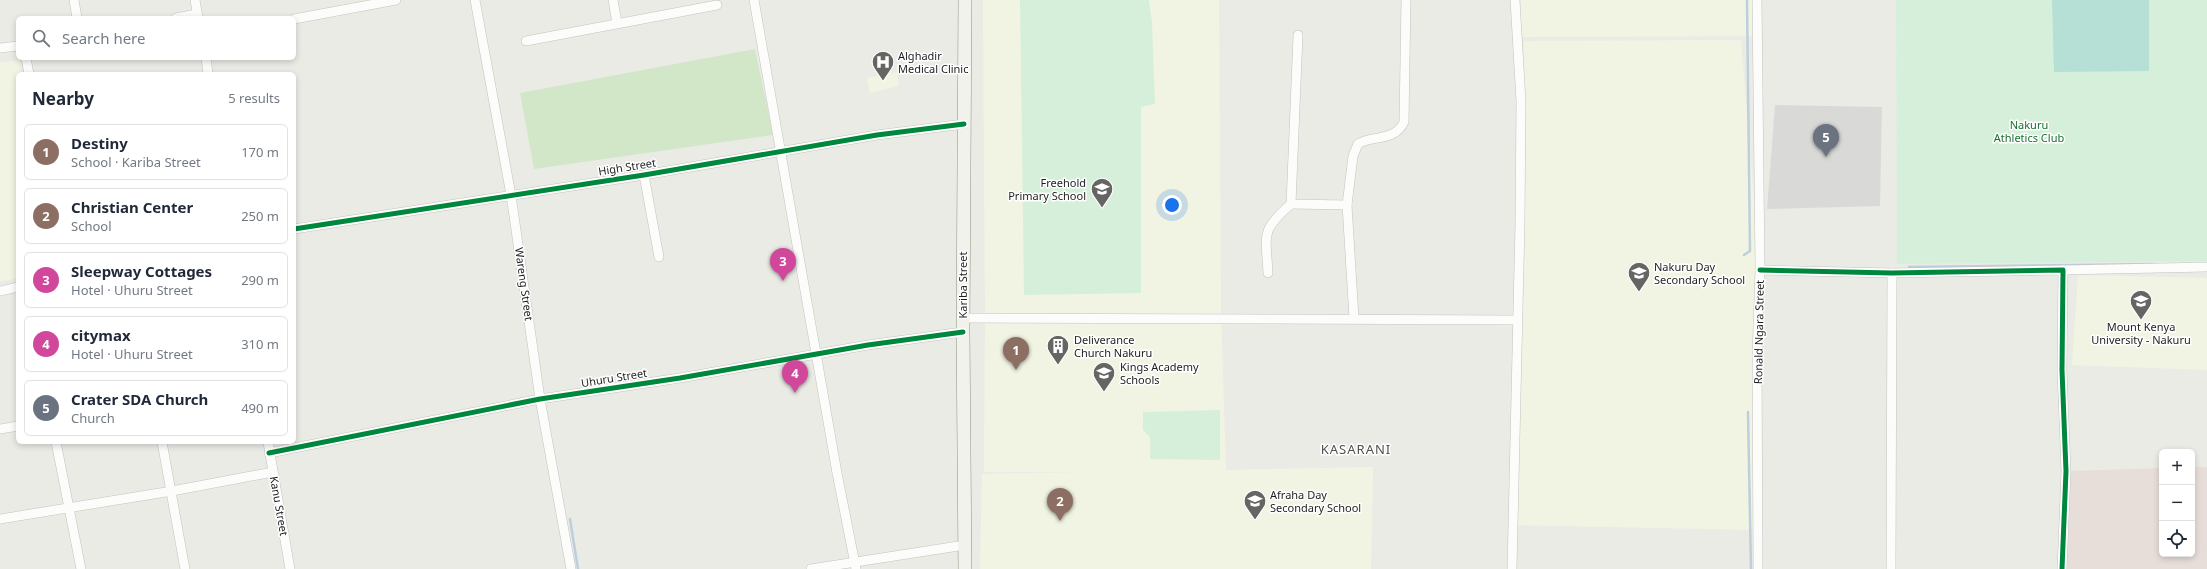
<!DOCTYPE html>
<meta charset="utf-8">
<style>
:root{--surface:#fff;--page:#f6f6f7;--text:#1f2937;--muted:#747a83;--line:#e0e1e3;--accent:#111827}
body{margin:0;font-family:"Noto Sans",sans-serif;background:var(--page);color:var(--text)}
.controls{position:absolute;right:12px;bottom:12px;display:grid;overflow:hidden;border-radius:6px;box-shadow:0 2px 6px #0003}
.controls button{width:36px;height:36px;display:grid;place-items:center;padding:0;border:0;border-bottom:1px solid var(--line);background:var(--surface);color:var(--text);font:20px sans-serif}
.you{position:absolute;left:1172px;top:205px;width:14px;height:14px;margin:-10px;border:3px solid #fff;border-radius:50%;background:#1a73e8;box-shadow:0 0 0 6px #1a73e833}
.badge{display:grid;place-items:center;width:26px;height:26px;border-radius:50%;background:var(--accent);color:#fff;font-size:13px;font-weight:700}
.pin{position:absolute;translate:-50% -33px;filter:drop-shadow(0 1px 2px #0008)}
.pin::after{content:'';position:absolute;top:21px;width:14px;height:12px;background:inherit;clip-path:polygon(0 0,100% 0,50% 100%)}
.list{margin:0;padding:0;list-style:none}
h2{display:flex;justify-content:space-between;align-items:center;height:52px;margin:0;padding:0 16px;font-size:17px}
h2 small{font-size:13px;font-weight:400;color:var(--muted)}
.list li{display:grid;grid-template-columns:26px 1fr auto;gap:12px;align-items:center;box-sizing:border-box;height:56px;margin:0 8px 8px;padding:0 8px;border:1px solid var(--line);border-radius:6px}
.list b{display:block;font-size:15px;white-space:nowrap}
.list p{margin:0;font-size:13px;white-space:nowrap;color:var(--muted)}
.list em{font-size:13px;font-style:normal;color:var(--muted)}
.icon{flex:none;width:22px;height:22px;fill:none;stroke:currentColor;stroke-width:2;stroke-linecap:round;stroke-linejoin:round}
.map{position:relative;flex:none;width:2207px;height:569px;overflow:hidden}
.search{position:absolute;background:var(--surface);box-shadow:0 2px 6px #0003;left:16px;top:16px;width:280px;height:44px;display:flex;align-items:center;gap:10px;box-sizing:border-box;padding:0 14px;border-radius:6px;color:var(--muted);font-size:15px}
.panel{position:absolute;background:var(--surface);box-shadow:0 2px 6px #0003;left:16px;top:72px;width:280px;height:372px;border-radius:6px}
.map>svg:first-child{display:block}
.commercial{fill:#e8ded9}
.education{fill:#f1f4e2}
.religious{fill:#d9d9d7}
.grass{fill:#d2e7c8}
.park{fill:#d6efdb}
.pitch{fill:#b6dfd5}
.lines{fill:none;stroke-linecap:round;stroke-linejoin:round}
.stream{stroke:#bdcfdc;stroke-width:2.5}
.street-casing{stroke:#c2c2c0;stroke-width:10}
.secondary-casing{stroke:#8e9480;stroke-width:14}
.street{stroke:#fcfcfb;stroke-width:9}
.secondary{stroke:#f0f2eb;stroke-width:13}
.cycleway-casing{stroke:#fff;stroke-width:8}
.cycleway{stroke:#00873e;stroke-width:5}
.labels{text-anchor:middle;stroke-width:3;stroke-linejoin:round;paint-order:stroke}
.poi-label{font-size:11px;fill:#1d1d1d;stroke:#fff;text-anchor:start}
.park-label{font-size:11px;fill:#177030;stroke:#fff}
.street-label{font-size:11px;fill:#1d1d1d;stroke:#fff}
.quarter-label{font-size:13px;letter-spacing:1px;fill:#505050;stroke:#fff}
</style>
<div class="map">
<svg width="2207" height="569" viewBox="0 0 2207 569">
<rect width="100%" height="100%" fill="#ebebe6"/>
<path class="commercial" d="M2192 467H2207V569H2067L2069 471 2162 468V554H2192Z"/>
<g class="education">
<path d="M983 0H1219L1221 310 1226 470 1373 467 1371 569H980L982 474 1088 472H984L985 315Z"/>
<path d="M1521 0H1755V36L1519 37Z"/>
<path d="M1741 40 1760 271 1758 530 1514 525 1524 41Z"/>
<path d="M19 60 21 74H18V278L0 282V63Z"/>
<path d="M897 72 899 86 870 93 867 78Z"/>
<path d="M2078 275 2207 278V370L2072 365Z"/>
</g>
<path class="religious" d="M1775 105 1882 107 1880 206 1767 209Z"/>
<path class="grass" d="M755 49 773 135 534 169 520 93Z"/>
<g class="park">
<path d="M1020 0H1149L1152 23 1155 104 1141 107V293L1024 295Z"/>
<path d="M1896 0H2207V261L1897 264Z"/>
<path d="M1220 410V460L1150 459V437L1143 430V412Z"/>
</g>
<path class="pitch" d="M2052 0H2149V71L2054 72Z"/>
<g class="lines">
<g class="stream">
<path d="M1744 255 1750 251 1747 0"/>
<path d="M1909 267 2155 264"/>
<path d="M1748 412 1751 569"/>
<path d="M570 519 578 569"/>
</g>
<g class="street-casing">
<g id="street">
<path d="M74 0 77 18"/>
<path d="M195 0 198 18"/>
<path d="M475 0 511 195 540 399 571 569"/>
<path d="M613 0 617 23"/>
<path d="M754 0 837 473 856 569"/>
<path d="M1757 0 1760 270 1757 355 1758 569"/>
<path d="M176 18 197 14"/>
<path d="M294 19 396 0"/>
<path d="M1298 35 1291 204 1347 205"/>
<path d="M526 41 717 5"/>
<path d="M0 48 18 46"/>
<path d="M26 58 29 74"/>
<path d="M206 58 208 74"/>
<path d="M644 175 659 257"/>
<path d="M294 229 644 175 877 135 964 124"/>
<path d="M1760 270 1892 273 2063 270 2062 370 2066 471 2062 569"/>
<path d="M2063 270 2207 267"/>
<path d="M1268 273C1266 234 1260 231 1291 204"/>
<path d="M0 291 18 287"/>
<path d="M963 318 1517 320"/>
<path d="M1354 318 1347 205 1353 156 1358 144C1371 135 1395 142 1404 122L1406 0"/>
<path d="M0 429 18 426"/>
<path d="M56 442 81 569"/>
<path d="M162 442 185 569"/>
<path d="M268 442 290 569"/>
<path d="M269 453 540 399 680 378 868 345 963 332"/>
<path d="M0 519 172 491 273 472"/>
<path d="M811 569 965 545"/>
<path d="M1512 569 1520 223 1521 101 1515 0"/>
<path d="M1891 569 1892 273"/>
</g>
</g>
<g class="secondary-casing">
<path id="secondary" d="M965 0 963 332 965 569"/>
</g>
<use href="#street" class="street"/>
<use href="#secondary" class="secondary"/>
<g class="cycleway-casing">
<g id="cycleway">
<path d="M294 229 644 175 877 135 964 124"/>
<path d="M1760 270 1892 273 2063 270 2062 370 2066 471 2062 569"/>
<path d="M269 453 540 399 680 378 868 345 963 332"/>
</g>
</g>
<use href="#cycleway" class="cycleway"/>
</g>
<defs>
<g id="hospital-pin" transform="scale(1.15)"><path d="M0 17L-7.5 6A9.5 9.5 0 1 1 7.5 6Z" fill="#656563" stroke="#fff"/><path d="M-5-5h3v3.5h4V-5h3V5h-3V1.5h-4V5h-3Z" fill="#fff"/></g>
<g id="school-pin" transform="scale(1.15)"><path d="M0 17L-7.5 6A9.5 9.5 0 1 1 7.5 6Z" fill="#656563" stroke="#fff"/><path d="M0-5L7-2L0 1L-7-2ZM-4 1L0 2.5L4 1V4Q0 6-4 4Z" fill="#fff"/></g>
<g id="university-pin" transform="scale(1.15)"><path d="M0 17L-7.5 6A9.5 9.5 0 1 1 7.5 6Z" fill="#656563" stroke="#fff"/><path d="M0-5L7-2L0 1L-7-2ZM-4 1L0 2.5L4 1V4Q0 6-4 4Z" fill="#fff"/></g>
<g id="building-pin" transform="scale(1.15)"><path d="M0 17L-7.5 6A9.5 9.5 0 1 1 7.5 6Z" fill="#656563" stroke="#fff"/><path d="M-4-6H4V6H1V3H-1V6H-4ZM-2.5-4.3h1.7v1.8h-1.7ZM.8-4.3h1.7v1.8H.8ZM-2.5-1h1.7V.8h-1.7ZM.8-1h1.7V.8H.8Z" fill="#fff"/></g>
</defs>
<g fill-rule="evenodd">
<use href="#hospital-pin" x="883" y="62"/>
<use href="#school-pin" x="1102" y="189"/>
<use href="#school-pin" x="1639" y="273"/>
<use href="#university-pin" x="2141" y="301"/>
<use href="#building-pin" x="1058" y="346"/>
<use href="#school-pin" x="1104" y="373"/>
<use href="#school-pin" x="1255" y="501"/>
</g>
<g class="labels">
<g class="poi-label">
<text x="898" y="60">Alghadir<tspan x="898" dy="13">Medical Clinic</tspan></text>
<text x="1086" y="187" text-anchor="end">Freehold<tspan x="1086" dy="13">Primary School</tspan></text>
<text x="1654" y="271">Nakuru Day<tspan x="1654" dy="13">Secondary School</tspan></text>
<text x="2141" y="331" text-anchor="middle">Mount Kenya<tspan x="2141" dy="13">University - Nakuru</tspan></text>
<text x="1074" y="344">Deliverance<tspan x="1074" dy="13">Church Nakuru</tspan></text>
<text x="1120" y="371">Kings Academy<tspan x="1120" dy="13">Schools</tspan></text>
<text x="1270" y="499">Afraha Day<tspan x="1270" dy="13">Secondary School</tspan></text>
</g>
<g class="park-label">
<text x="2029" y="129">Nakuru<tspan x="2029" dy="13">Athletics Club</tspan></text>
</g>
<g class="street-label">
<text transform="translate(627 167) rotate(-9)" y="4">High Street</text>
<text transform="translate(524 284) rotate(82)" y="4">Wareng Street</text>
<text transform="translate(963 285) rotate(-90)" y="4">Kariba Street</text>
<text transform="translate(1759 332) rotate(-89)" y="4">Ronald Ngara Street</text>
<text transform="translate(614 378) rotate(-9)" y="4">Uhuru Street</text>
<text transform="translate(279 506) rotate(80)" y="4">Kanu Street</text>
</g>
<g class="quarter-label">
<text x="1356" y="454">KASARANI</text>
</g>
</g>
</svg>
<div class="controls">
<button>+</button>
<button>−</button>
<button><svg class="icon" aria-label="locate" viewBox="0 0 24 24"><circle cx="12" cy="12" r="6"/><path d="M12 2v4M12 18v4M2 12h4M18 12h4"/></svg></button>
</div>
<div class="you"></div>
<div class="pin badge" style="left:1016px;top:370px;background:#8d6e63">1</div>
<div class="pin badge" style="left:1060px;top:521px;background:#8d6e63">2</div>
<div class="pin badge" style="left:783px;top:281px;background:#d1479c">3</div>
<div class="pin badge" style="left:795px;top:393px;background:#d1479c">4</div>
<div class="pin badge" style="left:1826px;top:157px;background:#6b7280">5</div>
<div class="search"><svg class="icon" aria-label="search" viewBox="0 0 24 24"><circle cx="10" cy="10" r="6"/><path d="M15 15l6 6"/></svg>Search here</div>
<section class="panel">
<h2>Nearby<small>5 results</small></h2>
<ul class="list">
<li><span class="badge" style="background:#8d6e63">1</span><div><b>Destiny</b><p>School · Kariba Street</p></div><em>170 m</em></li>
<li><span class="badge" style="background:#8d6e63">2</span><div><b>Christian Center</b><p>School</p></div><em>250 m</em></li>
<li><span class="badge" style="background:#d1479c">3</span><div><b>Sleepway Cottages</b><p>Hotel · Uhuru Street</p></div><em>290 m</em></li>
<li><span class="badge" style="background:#d1479c">4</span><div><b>citymax</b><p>Hotel · Uhuru Street</p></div><em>310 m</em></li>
<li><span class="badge" style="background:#6b7280">5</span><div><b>Crater SDA Church</b><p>Church</p></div><em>490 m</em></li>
</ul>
</section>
</div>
